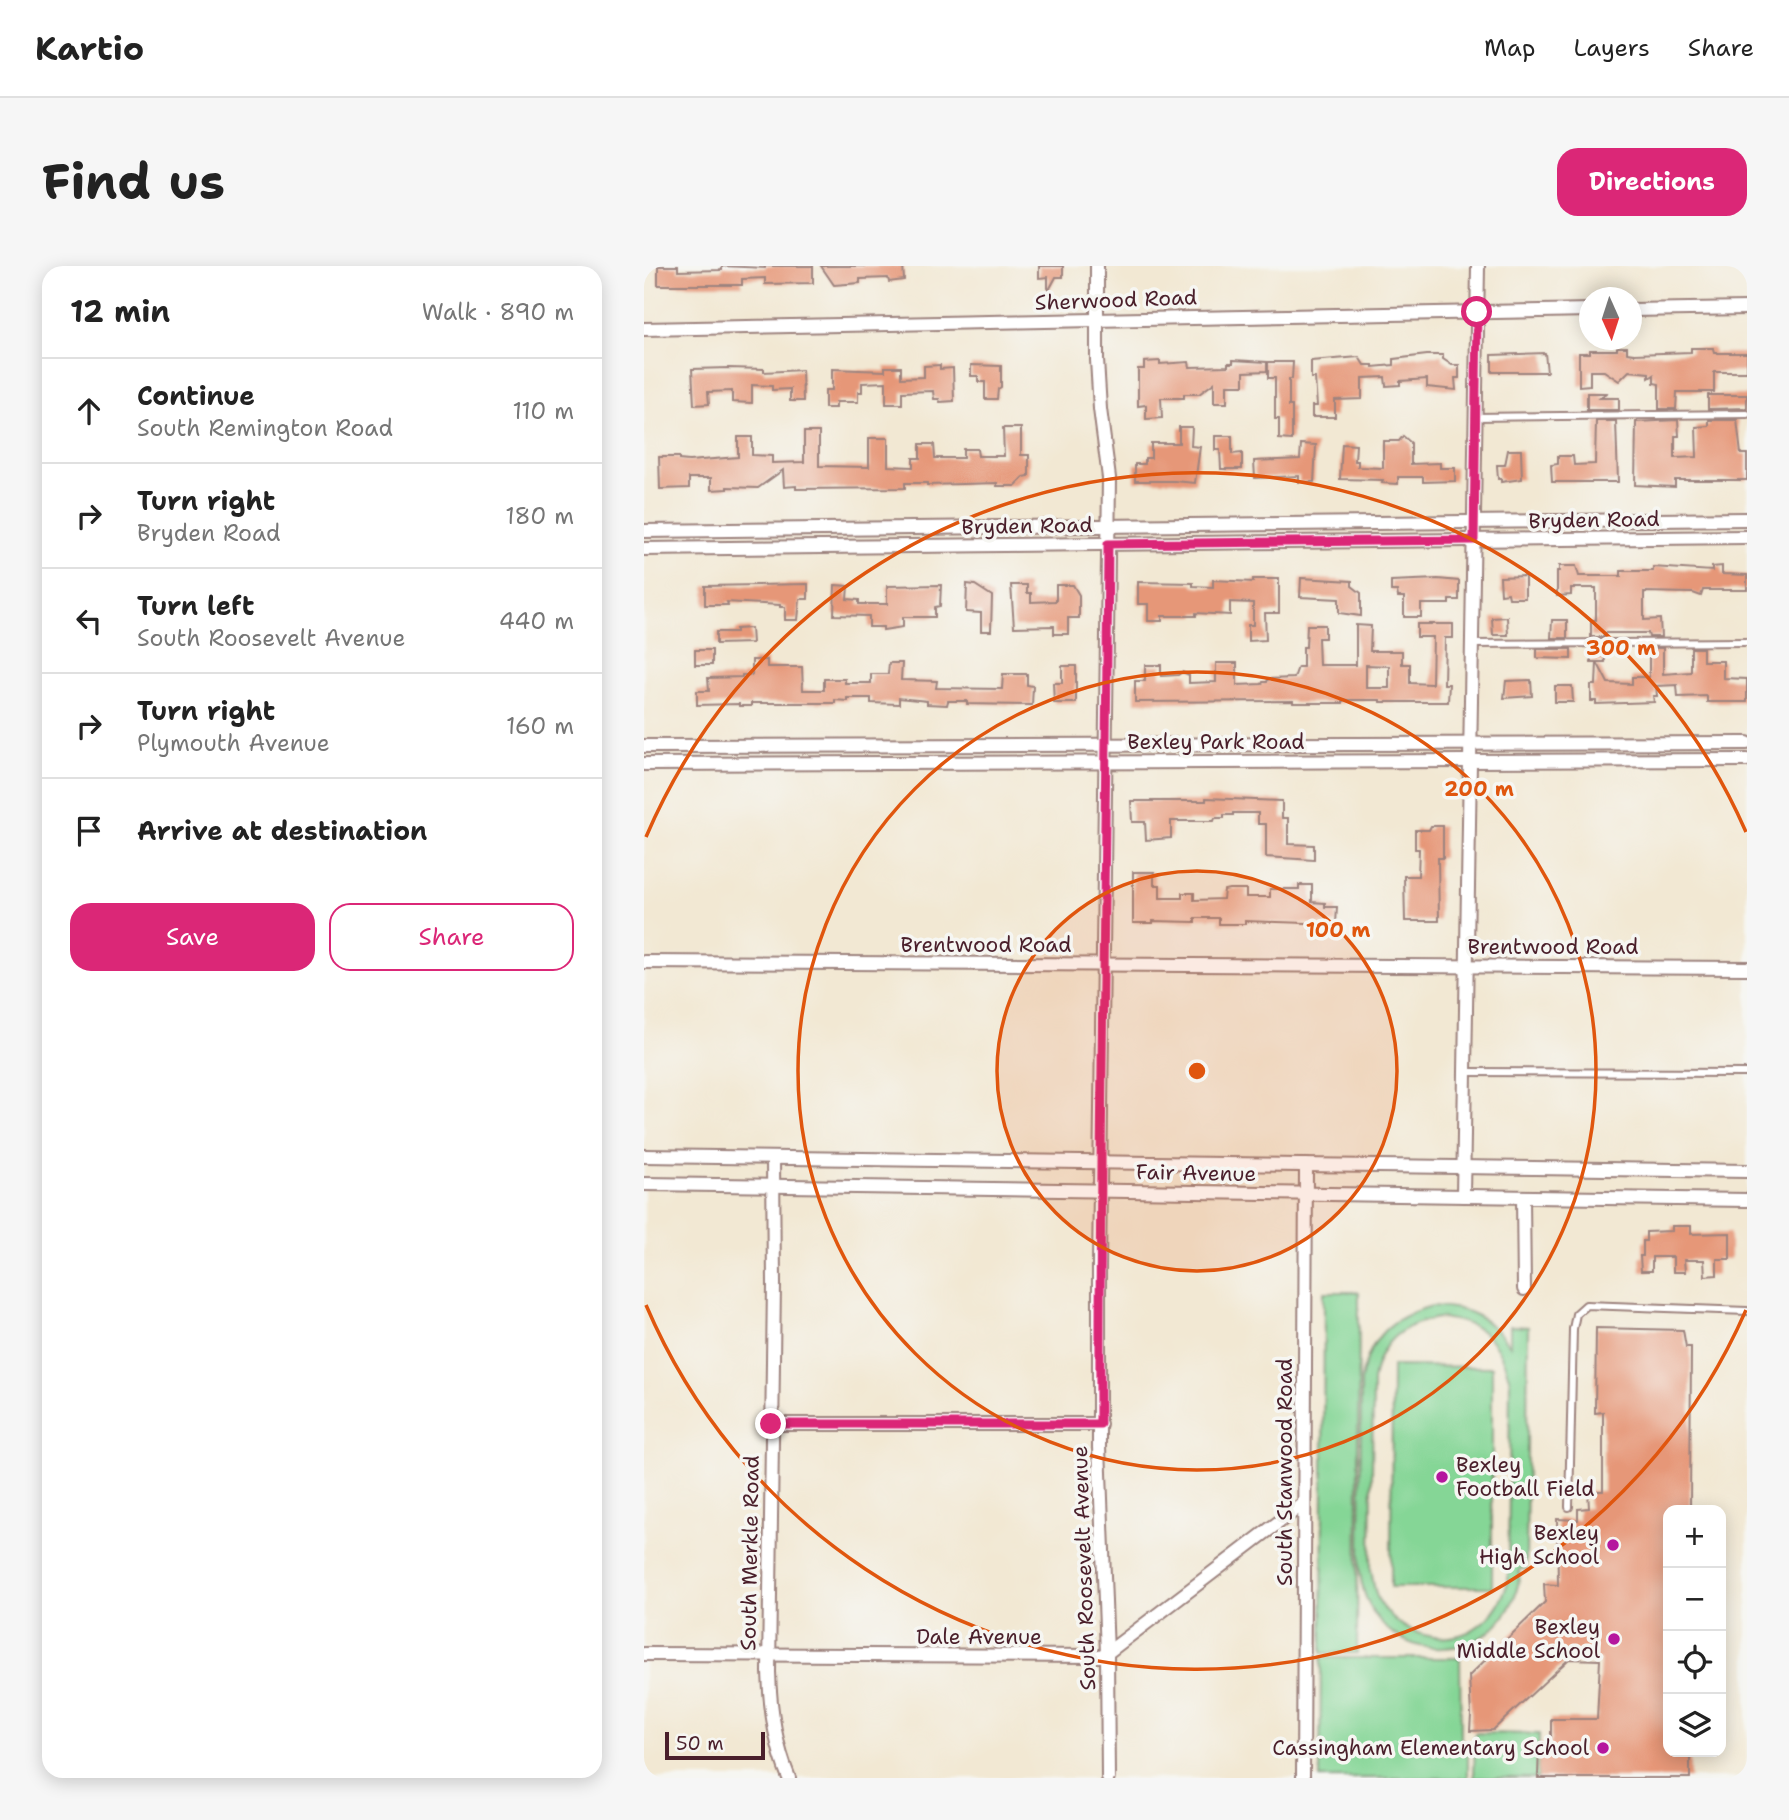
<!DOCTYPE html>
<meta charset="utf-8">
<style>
:root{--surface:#fff;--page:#f6f6f6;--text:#222;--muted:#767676;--line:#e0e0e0;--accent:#db2777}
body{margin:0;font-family:"Shantell Sans",sans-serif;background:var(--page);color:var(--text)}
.controls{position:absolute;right:21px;bottom:21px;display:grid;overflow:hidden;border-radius:14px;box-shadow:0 4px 18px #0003}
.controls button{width:63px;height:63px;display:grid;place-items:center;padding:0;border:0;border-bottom:2px solid var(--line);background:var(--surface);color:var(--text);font:35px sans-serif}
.compass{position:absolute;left:935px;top:21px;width:63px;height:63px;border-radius:50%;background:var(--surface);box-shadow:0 4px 18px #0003;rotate:177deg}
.scale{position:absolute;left:21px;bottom:18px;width:100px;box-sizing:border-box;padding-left:7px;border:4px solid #4a1f2b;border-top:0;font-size:19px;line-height:24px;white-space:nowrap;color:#4a1f2b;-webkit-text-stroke:5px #f6f6f2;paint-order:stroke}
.stop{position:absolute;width:21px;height:21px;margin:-16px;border:5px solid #db2777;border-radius:50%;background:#fff}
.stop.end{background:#db2777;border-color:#fff;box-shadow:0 2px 7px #0008}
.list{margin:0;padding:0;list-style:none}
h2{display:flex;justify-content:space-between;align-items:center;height:91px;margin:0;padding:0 28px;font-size:30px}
h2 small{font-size:23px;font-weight:400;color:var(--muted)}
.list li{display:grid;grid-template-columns:46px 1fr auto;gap:21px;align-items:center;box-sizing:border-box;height:105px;padding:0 28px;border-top:2px solid var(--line)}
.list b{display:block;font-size:26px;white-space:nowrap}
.list p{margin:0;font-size:23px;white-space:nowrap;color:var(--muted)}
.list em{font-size:23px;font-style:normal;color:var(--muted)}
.actions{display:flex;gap:14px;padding:21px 28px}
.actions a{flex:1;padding:16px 0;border:2px solid var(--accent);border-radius:21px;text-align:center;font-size:24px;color:var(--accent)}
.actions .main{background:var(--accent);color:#fff}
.icon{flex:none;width:38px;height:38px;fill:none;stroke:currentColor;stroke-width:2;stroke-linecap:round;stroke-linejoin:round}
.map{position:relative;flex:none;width:1103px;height:1512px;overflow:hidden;border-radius:21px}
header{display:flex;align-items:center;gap:42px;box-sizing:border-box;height:98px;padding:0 35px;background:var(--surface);border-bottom:2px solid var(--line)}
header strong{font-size:33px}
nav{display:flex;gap:38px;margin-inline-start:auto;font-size:24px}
.intro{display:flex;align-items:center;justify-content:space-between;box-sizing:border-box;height:168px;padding:0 42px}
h1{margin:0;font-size:49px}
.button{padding:18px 32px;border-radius:21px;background:var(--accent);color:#fff;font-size:24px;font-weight:700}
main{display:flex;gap:42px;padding:0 42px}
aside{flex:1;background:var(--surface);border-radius:21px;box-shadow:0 4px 18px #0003}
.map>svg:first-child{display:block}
.green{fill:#85d696;stroke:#687a60;stroke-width:2;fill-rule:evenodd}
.building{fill:#e69778;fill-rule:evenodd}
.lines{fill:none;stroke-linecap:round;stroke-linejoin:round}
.service-casing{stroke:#9e847f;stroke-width:10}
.minor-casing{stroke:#9e847f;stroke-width:16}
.service{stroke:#fff;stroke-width:6}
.minor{stroke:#fff;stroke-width:12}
.route{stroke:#db2777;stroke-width:9}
.ring{fill:none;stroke:#e0560e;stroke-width:3.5}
.poi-dot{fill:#b5179e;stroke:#f6f6f2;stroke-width:2.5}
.labels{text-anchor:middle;stroke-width:7;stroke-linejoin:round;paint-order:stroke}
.street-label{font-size:21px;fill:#4a1f2b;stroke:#f6f6f2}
.poi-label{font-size:21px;fill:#4a1f2b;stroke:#f6f6f2;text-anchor:end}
.centre{fill:#e0560e;stroke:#f6f6f2;stroke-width:3.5}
.ring-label{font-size:21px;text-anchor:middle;font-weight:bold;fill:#e0560e;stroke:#f6f6f2;stroke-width:7;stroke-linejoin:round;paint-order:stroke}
</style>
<header>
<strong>Kartio</strong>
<nav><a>Map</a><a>Layers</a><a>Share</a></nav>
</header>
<div class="intro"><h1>Find us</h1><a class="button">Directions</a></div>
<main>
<aside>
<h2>12 min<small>Walk · 890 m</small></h2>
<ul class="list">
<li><svg class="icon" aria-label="ahead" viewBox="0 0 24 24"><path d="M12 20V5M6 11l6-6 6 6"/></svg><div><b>Continue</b><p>South Remington Road</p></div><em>110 m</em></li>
<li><svg class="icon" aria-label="right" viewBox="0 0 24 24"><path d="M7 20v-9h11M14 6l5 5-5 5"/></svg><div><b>Turn right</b><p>Bryden Road</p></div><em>180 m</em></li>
<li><svg class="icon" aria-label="left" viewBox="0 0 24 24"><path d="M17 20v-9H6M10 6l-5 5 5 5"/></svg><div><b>Turn left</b><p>South Roosevelt Avenue</p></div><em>440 m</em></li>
<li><svg class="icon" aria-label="right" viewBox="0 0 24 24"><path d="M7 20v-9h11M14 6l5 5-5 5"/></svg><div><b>Turn right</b><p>Plymouth Avenue</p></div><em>160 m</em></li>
<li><svg class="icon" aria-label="arrive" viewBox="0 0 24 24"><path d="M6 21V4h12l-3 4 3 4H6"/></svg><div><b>Arrive at destination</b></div></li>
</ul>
<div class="actions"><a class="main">Save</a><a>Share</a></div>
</aside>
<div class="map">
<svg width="1103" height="1512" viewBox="0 0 1103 1512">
<rect width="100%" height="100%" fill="#f6f6f2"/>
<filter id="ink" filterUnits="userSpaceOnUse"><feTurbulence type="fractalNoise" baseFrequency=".0143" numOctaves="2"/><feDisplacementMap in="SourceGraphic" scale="14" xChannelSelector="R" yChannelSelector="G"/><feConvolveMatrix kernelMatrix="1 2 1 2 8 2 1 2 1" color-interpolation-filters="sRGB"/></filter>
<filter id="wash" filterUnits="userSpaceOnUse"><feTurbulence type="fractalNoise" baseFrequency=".00686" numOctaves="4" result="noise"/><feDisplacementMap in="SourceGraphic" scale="28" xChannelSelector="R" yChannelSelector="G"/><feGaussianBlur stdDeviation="1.57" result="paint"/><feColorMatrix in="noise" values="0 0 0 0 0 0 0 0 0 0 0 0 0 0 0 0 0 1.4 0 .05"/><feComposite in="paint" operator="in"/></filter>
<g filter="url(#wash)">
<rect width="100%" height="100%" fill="#f2e8d3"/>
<g class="green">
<path d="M680 1026H715L713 1387H678Z"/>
<path d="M788 1040C825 1041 844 1051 866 1080V1060L884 1061 882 1303H876C870 1406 727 1410 716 1306L717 1114C726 1071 746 1051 788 1040ZM794 1052C837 1055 855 1073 866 1115L864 1316C858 1334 850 1349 834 1360 802 1384 754 1368 735 1335 730 1326 729 1314 727 1304L729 1115C735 1076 756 1059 794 1052Z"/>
<path d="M748 1100 848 1101V1321H747Z"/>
<path d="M677 1392H816L817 1472 824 1482V1512H676Z"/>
<path d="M831 1467 895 1468 894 1512H830Z"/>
</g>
<g id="blocks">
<g class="building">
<path d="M14 0H34V5L78 4V0L121 2V0H169V17L121 18V12L98 13V19H14Z"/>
<path d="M177 0H259L260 14 245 16 244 12 216 13V17L190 19Z"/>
<path d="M395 0H419V11H412L404 26V11L395 12Z"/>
<path d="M973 81H983V87L990 88 1047 86V82H1069L1070 87H1103V106H1070V126H1033L1032 143H1015V118L1010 117V109L1005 112V107L985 105 975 115 960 105H946V119L935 120V87H946V84H973Z"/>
<path d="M901 87 903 106H848V89Z"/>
<path d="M783 89H799V93L808 99H815V112H811L812 124 783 121V113L756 115V119L742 120 741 111 718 112V133L691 134V151H668V140H673L671 112H667V95L715 91 720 99H729V101L750 99V93Z"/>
<path d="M589 94 623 96V105L600 106V119H583V137H570V117L555 128H540V132H517L518 152 502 153V139L494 140V103H500V96L516 95V98L545 96 546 101 584 100V97H589Z"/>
<path d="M624 96H649L648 113H645V140H648V174L635 173V153H631V112H624Z"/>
<path d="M296 99V103L309 102 310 135 296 136 295 133H290L289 125 258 126V138H242V116L218 117V126H214V136H192V142H181V124H188V103L241 105V101H257V112L280 111V100Z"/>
<path d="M327 99 357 100V121L354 123 353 133H341V116H334V110H327Z"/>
<path d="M85 102 120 103V106L158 104 159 135H146V123L128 124V120L108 119V137L88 136V125L64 126 65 138 50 139 48 103Z"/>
<path d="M943 127H962L956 132H975V144H943Z"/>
<path d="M1064 129H1103V142L1064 143Z"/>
<path d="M1034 154 1035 170H1031V192L1053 191 1052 161 1065 160V154H1093L1097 188H1103V214H1031V221L991 219 992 156Z"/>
<path d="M952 155H972L974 216H908L907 199 914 198V190H929L930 199 951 198Z"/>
<path d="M535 161H548L547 180 556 181 551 217 530 215H491V198H501V192H507V177H535Z"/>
<path d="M359 162H377V189H385V210L380 211 371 220H353V217L283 219V217H261V222L152 223V220L140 221 139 204 114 222 83 221V223L67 224V212H45V222L16 223 15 191H35V194L45 195 94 191V171H108V189L128 190V197L160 196V166H175V200L225 201V172H244V200L269 201V192H276V178H290L291 192H319V183H333L334 190H360Z"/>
<path d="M571 170H588V188L598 187V203H577L576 184H571Z"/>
<path d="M759 170 767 177V198L796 197V202H811V215L779 216V211H754V218L738 217 739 214 696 213 698 178 712 179 711 195H714V201L739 202V175H755Z"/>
<path d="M657 178 672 179 670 216H655V210L611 212 610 195 656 193Z"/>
<path d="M864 184H877L878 213 857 216V213H854L853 199H861Z"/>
<path d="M915 300H932L935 310H977V305H1009V301L1068 305V301L1078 300V308L1103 309V324H1059L1057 330 1049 327 1000 326V354L1016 353 1017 371H1005L1004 367H960V371H947V354H952V322H927V329L913 330V305H915Z"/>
<path d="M881 310V332H865L864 327 857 328 856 311Z"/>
<path d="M657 312 708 315V320L717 327V350L695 347V333L656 331Z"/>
<path d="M609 313H635V347H621L622 374 604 375V359H609V337L586 336V349L552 347V350H518V355H504V338H494V316L549 317V320L569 321V314L609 316Z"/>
<path d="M794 313 815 315V334H805V338H777V351H760V331H754L753 325H747V315Z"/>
<path d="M164 318V333H156L154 354H141V341H136V339L83 336 84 339H61V320Z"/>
<path d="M323 318 331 319 348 330 347 365H337V347L322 346Z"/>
<path d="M191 319 204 320 203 333 215 334V338H243V320L297 319 296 340 291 341V351H259V361L239 364V361H225V350L190 349Z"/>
<path d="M367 319H383V327H387V336L412 335V319H429L435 329V352H424V368H410V360L370 361Z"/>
<path d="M863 351 864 369H849L848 352Z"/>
<path d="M908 354H923V372H907Z"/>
<path d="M773 358H809V372H801L800 418H805L804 436H736V434H699V437H649V435L491 436V415H501V399H517V410L534 409 538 406 545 409V417L572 416V397H593V419L618 418 619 416H623L624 413 650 412 654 401H659V381H662L663 359H681V372H674L675 399H712V359L727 360 726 385H758V398H766V417L788 418 789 371H773ZM722 399 745 400V422H722Z"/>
<path d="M107 362 108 377 72 378V366H92V363Z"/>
<path d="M1005 382H1019V408L1047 406V382H1059V395H1079V412L1103 413V436H1063V430L1034 431 1033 419 1012 420 1013 430H1009L1010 436 952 438V435H947V419H952L953 396H947V383H960L961 396H953L964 417 988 418V411H1005Z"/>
<path d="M893 383H927V393L893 392Z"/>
<rect x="51" y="384" width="17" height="15"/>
<path d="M108 394H123V401H158L159 424H180V413H201V417H227V408H244L245 397H258L257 414 293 415 292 422 358 423 359 408H383V419L389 420 388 439 323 438V435H304L303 439 283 438V435L255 432V438L227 437V432H203V435L191 434V437H107V440H95V438L53 439V425H65L64 412 98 411V409H108Z"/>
<path d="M418 400H432V437H410L409 417H418Z"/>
<path d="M887 414 888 430 860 432 862 415Z"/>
<path d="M911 420H928L929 436H911Z"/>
<path d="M562 532 638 535V552H644V578L670 579V594L622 591V558H614V547H589V549H580V552H571L570 555H527V572L502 574 501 556H488L487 535H562Z"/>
<path d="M787 560H799V592H794L795 655H761L760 610H774L775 583H771V564H785Z"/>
<path d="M489 606H510V619H516V632H538V627H550V634L579 633 580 624 585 623H602V631H626V623H655V619H668V636L681 637V641H693L692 658 601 655V658H575V652H551V656L509 655V657H489Z"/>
<path d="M1028 960H1047V968L1086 967V993H1073V1009L1061 1010 1060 994H1040L1041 1006H1029V991H1008V1005H997L996 990H999V975H1002V966L1028 965Z"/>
<path d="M952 1062 1039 1064 1042 1081H1047L1046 1244H1024V1486H1046V1512H894L895 1478H907V1453H953L956 1394 925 1393 849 1464 826 1465 827 1449 825 1410 901 1336 900 1318 914 1319 913 1253 934 1254V1243L945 1242 944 1225H959V1146L951 1147Z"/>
</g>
</g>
</g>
<g filter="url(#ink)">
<use href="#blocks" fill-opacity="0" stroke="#9e847f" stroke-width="2"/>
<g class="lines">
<g class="service-casing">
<g id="service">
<path d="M832 151 1103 148"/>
<path d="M828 378 1103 376"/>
<path d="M821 806 1103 807"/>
<path d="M925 1241 929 1063 932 1048 942 1039 1103 1045"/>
</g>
</g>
<g class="minor-casing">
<g id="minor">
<path d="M453 0V94L456 143 465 212 455 1000V1181L463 1387 464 1512"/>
<path d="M988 44 1103 42"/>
<path d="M0 63 946 44"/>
<path d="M0 265 1103 253"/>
<path d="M0 283 1103 271"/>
<path d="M0 480 1103 477"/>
<path d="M0 498 1103 494"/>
<path d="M0 696 1103 702"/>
<path d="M0 890 1103 905"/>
<path d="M129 892 130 1018 125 1406C126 1443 131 1478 145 1512"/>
<path d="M0 918 1103 934"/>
<path d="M819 930 834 0"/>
<path d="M879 931 880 1023"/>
<path d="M127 1158H456"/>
<path d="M0 1388 456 1390 463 1387 660 1237"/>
<path d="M659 1512 662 899"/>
</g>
</g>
<use href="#service" class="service"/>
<use href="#minor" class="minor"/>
</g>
</g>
<g class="lines" filter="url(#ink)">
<path class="route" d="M127 1158H456C455 864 462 571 464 278L830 274 833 46"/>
</g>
<circle cx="553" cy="805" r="200" fill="#e0560e" fill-opacity=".12"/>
<g class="ring">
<circle cx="553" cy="805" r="200"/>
<circle cx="553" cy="805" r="399"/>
<path d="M1102 1044A599 599 0 0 1 2 1039M2 571A599 599 0 0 1 1102 566"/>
</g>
<g class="poi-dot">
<circle cx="798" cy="1211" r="7"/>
<circle cx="969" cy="1279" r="7"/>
<circle cx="970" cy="1373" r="7"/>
<circle cx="959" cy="1482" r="7"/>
</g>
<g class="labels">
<g class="street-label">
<text transform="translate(472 34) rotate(-2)" y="7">Sherwood Road</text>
<text transform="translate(950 254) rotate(-1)" y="7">Bryden Road</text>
<text transform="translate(383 260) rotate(-1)" y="7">Bryden Road</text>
<text x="572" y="483">Bexley Park Road</text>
<text x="342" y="686">Brentwood Road</text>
<text x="909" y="688">Brentwood Road</text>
<text transform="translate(552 907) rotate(1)" y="7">Fair Avenue</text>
<text transform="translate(641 1206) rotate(-90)" y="7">South Stanwood Road</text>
<text transform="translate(106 1287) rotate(-89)" y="7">South Merkle Road</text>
<text transform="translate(440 1302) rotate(-92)" y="7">South Roosevelt Avenue</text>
<text x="335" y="1378">Dale Avenue</text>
</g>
<g class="poi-label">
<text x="812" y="1206" text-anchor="start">Bexley<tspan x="812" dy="24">Football Field</tspan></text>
<text x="955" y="1274">Bexley<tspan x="955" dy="24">High School</tspan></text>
<text x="956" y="1368">Bexley<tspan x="956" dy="24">Middle School</tspan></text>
<text x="945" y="1489">Cassingham Elementary School</text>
</g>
</g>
<circle cx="553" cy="805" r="10" class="centre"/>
<g class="ring-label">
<text x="977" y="389">300 m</text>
<text x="835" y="530">200 m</text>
<text x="694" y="671">100 m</text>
</g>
</svg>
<div class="controls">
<button>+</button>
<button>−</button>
<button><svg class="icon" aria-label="locate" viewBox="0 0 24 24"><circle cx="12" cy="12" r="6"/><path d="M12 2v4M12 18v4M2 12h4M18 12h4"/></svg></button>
<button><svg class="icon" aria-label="layers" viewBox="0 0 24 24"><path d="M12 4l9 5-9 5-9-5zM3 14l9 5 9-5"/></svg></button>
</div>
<svg class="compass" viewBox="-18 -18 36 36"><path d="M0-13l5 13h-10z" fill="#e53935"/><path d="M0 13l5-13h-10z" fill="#767676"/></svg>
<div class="scale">50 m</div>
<div class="stop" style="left:833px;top:46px"></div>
<div class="stop end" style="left:127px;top:1158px"></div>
</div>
</main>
